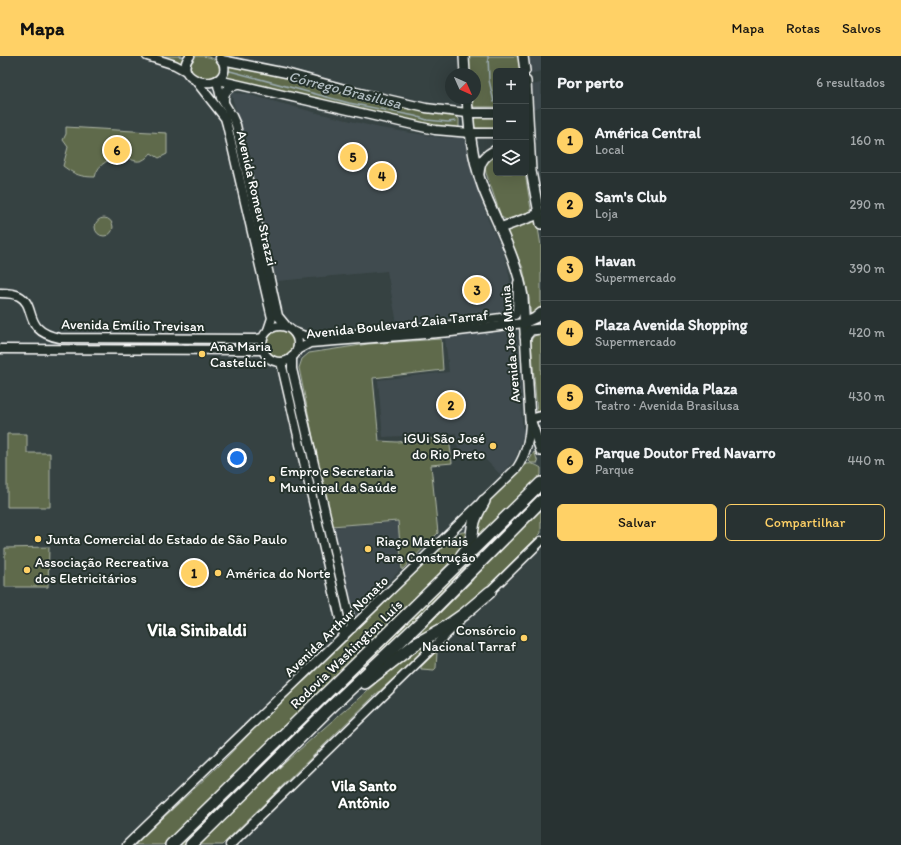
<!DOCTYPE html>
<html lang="pt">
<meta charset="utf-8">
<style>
:root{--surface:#283232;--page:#343e3e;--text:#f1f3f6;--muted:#a5aaac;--line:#444d4d;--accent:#ffd166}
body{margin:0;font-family:Itim,sans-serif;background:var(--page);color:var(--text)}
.controls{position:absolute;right:12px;top:12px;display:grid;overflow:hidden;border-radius:6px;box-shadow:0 4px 16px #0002}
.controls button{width:36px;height:36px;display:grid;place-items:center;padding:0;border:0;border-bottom:1px solid var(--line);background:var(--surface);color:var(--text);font:20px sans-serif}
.compass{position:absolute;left:445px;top:12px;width:36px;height:36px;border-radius:50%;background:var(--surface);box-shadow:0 4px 16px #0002;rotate:135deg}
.you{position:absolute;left:237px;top:402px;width:14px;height:14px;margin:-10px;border:3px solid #fff;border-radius:50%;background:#1a73e8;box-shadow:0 0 0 6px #1a73e833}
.badge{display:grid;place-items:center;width:26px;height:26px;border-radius:50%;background:var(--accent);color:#111;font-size:13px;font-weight:700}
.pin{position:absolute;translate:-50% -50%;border:2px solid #fff;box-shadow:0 1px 4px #0006}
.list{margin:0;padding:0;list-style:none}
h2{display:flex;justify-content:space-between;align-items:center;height:52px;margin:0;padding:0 16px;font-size:17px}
h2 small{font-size:13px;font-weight:400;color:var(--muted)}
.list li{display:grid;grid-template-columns:26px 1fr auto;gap:12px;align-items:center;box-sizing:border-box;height:64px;padding:0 16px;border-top:1px solid var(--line)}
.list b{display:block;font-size:15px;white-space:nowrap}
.list p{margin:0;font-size:13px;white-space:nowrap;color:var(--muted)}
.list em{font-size:13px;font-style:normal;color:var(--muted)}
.actions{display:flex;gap:8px;padding:12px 16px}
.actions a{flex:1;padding:9px 0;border:1px solid var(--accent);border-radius:6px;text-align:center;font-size:14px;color:var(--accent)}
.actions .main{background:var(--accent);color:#111}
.icon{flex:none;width:22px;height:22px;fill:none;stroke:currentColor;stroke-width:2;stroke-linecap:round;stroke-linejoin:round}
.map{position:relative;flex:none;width:541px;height:789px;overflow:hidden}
header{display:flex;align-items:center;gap:24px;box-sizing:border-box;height:56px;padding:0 20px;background:var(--accent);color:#111}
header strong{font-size:19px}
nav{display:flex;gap:22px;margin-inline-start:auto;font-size:14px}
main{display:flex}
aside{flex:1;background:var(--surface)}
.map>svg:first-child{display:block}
.built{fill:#414c50}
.green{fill:#5e6b4c;stroke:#aeb5a6}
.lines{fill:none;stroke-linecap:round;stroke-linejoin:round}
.stream{stroke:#9dacb2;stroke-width:1.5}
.secondary-casing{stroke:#fff;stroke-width:11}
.primary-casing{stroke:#fff;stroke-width:12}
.highway-casing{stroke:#fff;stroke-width:14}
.secondary{stroke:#26332d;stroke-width:8}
.primary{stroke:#26332d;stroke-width:9}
.highway{stroke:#26332d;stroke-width:11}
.poi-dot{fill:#ffd166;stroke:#26332d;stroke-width:1.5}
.labels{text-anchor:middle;stroke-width:4;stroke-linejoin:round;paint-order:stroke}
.street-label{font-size:14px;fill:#fff;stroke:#26332d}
.poi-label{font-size:14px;fill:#fff;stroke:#26332d;text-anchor:start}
.water-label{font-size:15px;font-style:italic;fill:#aebabe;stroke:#26332d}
.neighbourhood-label{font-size:15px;font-weight:bold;fill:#fff;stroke:#26332d}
.district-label{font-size:18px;font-weight:bold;fill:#fff;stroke:#26332d}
</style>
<header>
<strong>Mapa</strong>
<nav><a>Mapa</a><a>Rotas</a><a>Salvos</a></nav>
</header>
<main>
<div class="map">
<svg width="541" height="789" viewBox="0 0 541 789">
<rect width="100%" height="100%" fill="#364242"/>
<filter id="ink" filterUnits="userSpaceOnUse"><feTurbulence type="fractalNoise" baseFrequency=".025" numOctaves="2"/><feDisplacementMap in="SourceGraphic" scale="8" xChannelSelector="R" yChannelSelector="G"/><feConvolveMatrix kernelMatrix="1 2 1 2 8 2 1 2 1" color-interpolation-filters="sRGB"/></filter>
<g filter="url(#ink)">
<g class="built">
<path d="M526 0H541V15L528 18Z"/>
<path d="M541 27V50L533 53 532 29Z"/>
<path d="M231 37 246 38 317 57 380 72 444 82 462 81 465 83 480 141 488 164 502 193 508 212 514 249 512 252 509 255 397 267 387 215 277 225 247 94Z"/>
<path d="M511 275 516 278 517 282 520 307 522 372 525 373 515 404 500 418 481 399 458 395 456 377 383 381 378 324 449 316 445 281Z"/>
<path d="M398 466 400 514 353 561 332 471Z"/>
</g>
<g class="green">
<path d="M156 0H186L182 8Z"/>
<path d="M194 0C207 0 213 0 222 10L220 18C208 26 199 24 189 15V6Z"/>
<path d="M468 0H518L521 15H496V51H471V42H475V18H469Z"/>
<path d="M232 8 431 56 456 60 459 63V73L437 72 228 23C225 16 226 12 232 8Z"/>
<path d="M476 61H496V74H474L473 64Z"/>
<path d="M66 71 167 77V98L159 102 151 97C142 108 135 107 124 99 111 103 98 106 95 121 81 121 75 119 63 110L68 91 63 84 66 78Z"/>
<path d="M496 99V117H525L531 153C527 158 513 165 507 164 504 163 503 162 501 160L486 117C484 108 487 103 496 99Z"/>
<circle cx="104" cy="171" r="9"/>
<path d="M535 164 537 166 541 190V254L531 261 529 242 523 212 507 177 508 174 512 172Z"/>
<circle cx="280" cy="288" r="15"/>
<path d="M538 278 541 279V355L537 356 531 285 533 281Z"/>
<path d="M441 283 443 314 373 322 379 385 397 386 449 381 452 407 431 409 438 477 402 514 398 465 331 470 299 312 302 303 309 297 368 288Z"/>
<path d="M7 378H27V397H50V451H7Z"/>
<path d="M534 396 535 397 538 407H531L529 405Z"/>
<path d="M527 408C532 407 537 409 541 412V419L476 485 477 474 486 447Z"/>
<path d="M539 435 541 442 186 789H177L359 610 420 554Z"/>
<path d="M541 453V477L460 558 409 588 473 524 472 521Z"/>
<path d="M462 476H468L466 489 411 547 163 789H135C163 761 193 735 221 707 250 678 277 647 309 621L448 485 454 480Z"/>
<path d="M49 491 48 531H5V492Z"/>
<path d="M437 581V583L373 641 222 789H199C250 738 303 689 358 643 383 621 407 597 437 581Z"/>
<path d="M435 597H437L436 612 434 614 421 613V611Z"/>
</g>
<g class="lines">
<g class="stream">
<path d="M179 0 183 1"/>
<path d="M488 0 489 24 494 46"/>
<path d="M230 15 349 47 415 60 427 64 448 66 456 65"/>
</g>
<g class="secondary-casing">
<g id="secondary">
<path d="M147 0 175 9 186 15"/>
<path d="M190 0C171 23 217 37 224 16 225 11 224 6 220 2"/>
<path d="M222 4 286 17 356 36 426 52 467 57H496"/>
<path d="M218 24 435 74 470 77H496"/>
<path d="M196 25 225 62 227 69 272 262 268 274"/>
<path d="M217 25 221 42 232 60 236 69 278 260 287 271"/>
<path d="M224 46C223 36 228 31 237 29"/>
<path d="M0 237C6 237 13 237 19 240 38 250 21 275 60 282L257 283 263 282"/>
<circle cx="280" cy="288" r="18"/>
<path d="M294 276 307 281H321L450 269 508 261 515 259 517 255 518 227"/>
<path d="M0 293 263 294"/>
<path d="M297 294 310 287 451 276 524 267"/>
<path d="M292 301V313L352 572"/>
<path d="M281 306 344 580"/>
<path d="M486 539 541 485"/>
<path d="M127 789 517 412C527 397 530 381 530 363L541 360"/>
<path d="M230 789 459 566"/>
</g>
</g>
<g class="primary-casing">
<g id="primary">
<path d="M464 0 465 18"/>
<path d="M523 0 525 15"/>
<path d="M526 25 531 115 541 168"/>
<path d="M467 42C469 72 472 103 483 132 497 168 517 202 523 241L530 363 541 395"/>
<path d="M479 117C480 105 485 99 496 94"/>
<path d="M500 172 539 158"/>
<path d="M524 267 535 262 541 257"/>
<path d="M525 281 531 274 541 273"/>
</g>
</g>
<g class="highway-casing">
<g id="highway">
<path d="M462 499C473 488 471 480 474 466 476 459 480 452 484 445"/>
<path d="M365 627 414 589 444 572 464 558 490 536"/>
<path d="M171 789 541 427"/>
<path d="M191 789 328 654 426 561 541 445"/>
</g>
</g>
<use href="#secondary" class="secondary"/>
<use href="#primary" class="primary"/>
<use href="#highway" class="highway"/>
</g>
</g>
<g class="poi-dot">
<circle cx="202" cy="298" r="4"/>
<circle cx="493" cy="390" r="4"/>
<circle cx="272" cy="423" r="4"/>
<circle cx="38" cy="483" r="4"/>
<circle cx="368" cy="493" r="4"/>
<circle cx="27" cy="514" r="4"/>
<circle cx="218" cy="517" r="4"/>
<circle cx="524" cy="582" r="4"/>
</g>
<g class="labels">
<g class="street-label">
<text transform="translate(257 142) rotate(77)" y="5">Avenida Romeu Strazzi</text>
<text transform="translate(397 268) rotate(-6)" y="5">Avenida Boulevard Zaia Tarraf</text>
<text transform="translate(133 269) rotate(1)" y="5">Avenida Emílio Trevisan</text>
<text transform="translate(510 288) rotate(-95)" y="5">Avenida José Munia</text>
<text transform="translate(336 570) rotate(-44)" y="5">Avenida Arthur Nonato</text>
<text transform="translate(346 598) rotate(-44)" y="5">Rodovia Washington Luís</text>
</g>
<g class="poi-label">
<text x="210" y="295">Ana Maria<tspan x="210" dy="16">Casteluci</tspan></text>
<text x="485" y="387" text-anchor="end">iGUi São José<tspan x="485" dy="16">do Rio Preto</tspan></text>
<text x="280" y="420">Empro e Secretaria<tspan x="280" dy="16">Municipal da Saúde</tspan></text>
<text x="46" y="488">Junta Comercial do Estado de São Paulo</text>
<text x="376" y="490">Riaço Materiais<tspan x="376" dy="16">Para Construção</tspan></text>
<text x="35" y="511">Associação Recreativa<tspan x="35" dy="16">dos Eletricitários</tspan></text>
<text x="226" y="522">América do Norte</text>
<text x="516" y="579" text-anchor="end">Consórcio<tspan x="516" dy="16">Nacional Tarraf</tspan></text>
</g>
<g class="water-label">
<text transform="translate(345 34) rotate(14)" y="5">Córrego Brasilusa</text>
</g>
<g class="neighbourhood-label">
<text x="364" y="735">Vila Santo<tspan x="364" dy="17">Antônio</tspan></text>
</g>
<g class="district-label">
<text x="197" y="580">Vila Sinibaldi</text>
</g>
</g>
</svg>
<div class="controls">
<button>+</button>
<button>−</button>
<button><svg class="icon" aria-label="layers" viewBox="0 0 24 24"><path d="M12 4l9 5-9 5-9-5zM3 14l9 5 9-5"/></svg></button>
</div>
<svg class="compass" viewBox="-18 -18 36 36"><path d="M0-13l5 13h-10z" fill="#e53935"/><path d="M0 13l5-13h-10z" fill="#a5aaac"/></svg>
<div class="you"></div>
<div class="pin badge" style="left:194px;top:517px">1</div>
<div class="pin badge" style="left:451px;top:349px">2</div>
<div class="pin badge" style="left:477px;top:234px">3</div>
<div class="pin badge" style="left:382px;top:120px">4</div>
<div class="pin badge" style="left:353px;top:101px">5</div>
<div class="pin badge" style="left:117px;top:94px">6</div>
</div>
<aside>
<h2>Por perto<small>6 resultados</small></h2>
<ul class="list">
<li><span class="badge">1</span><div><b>América Central</b><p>Local</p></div><em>160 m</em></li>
<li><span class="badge">2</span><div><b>Sam's Club</b><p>Loja</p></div><em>290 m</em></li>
<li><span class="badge">3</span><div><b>Havan</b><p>Supermercado</p></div><em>390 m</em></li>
<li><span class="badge">4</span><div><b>Plaza Avenida Shopping</b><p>Supermercado</p></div><em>420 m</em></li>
<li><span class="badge">5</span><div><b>Cinema Avenida Plaza</b><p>Teatro · Avenida Brasilusa</p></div><em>430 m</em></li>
<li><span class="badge">6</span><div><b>Parque Doutor Fred Navarro</b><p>Parque</p></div><em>440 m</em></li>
</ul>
<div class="actions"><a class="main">Salvar</a><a>Compartilhar</a></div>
</aside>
</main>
